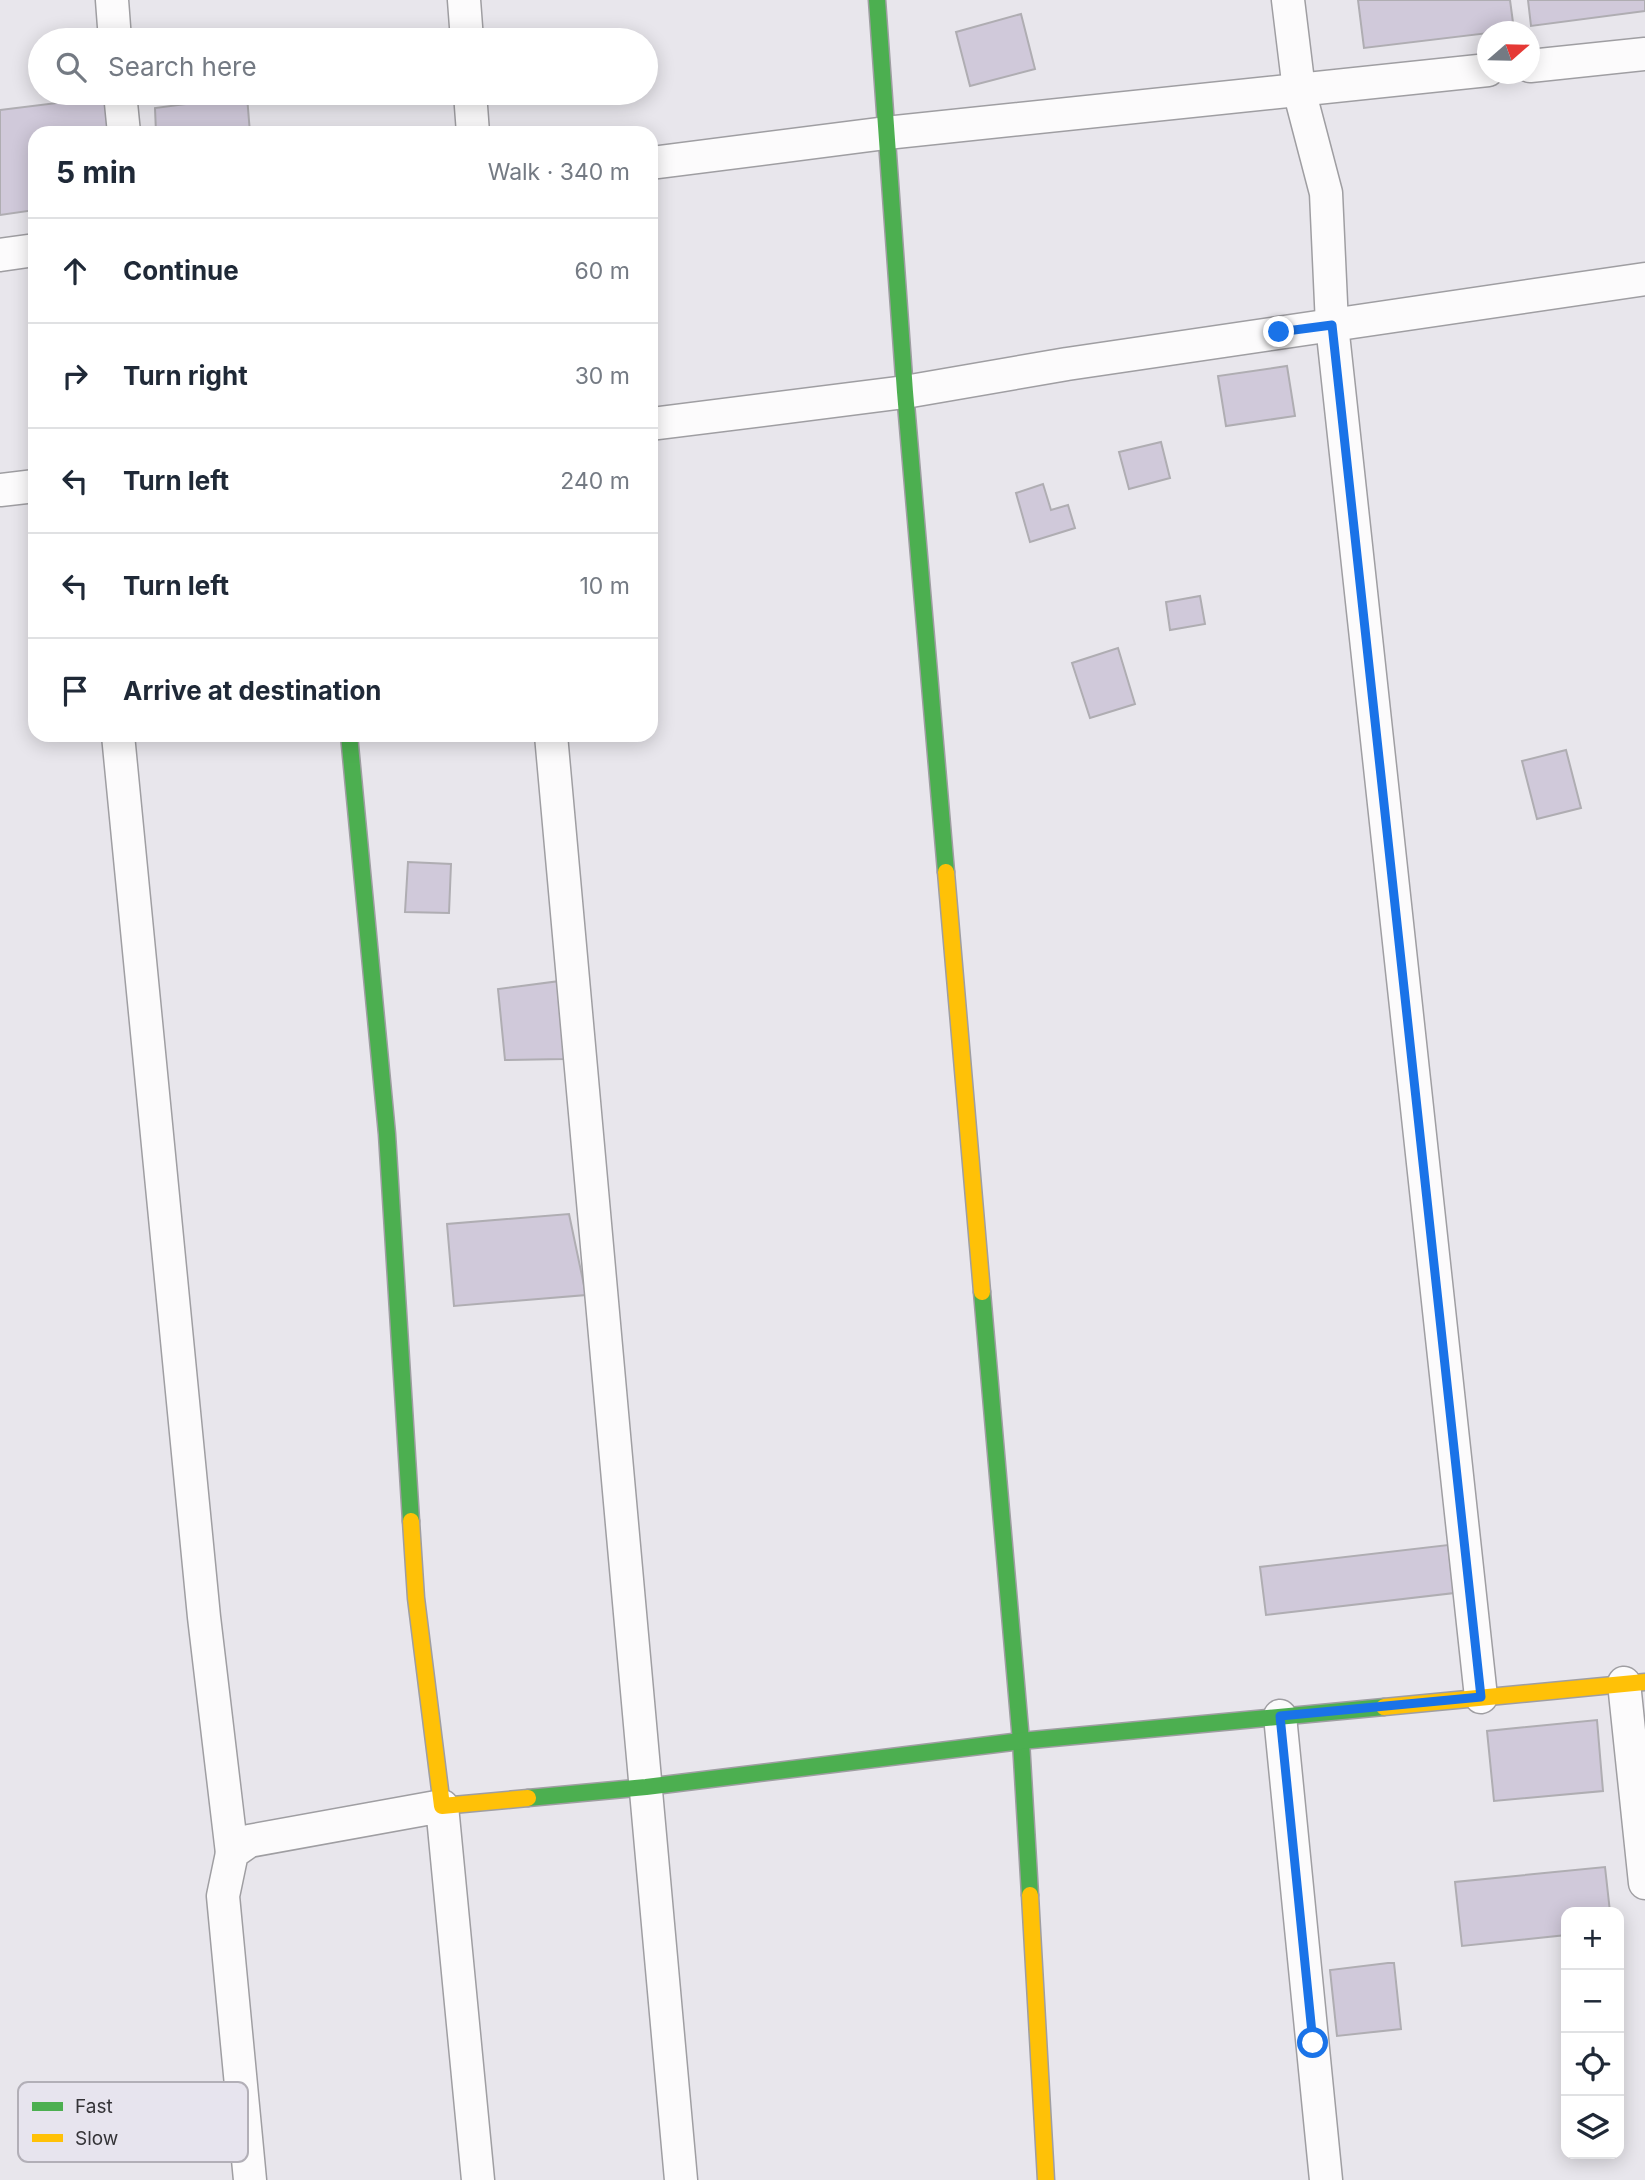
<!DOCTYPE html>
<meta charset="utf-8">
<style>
:root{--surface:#fff;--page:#f2f2f3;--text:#1f2937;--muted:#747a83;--line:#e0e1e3}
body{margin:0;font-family:Inter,sans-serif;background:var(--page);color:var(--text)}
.controls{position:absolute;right:21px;bottom:21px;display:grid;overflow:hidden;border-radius:14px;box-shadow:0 4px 18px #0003}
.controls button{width:63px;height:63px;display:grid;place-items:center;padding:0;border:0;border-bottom:2px solid var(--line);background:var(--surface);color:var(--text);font:35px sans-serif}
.compass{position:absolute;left:1477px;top:21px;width:63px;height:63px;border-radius:50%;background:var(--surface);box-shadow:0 4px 18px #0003;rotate:70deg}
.stop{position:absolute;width:21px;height:21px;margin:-16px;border:5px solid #1a73e8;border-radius:50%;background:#fff}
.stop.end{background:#1a73e8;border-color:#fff;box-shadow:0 2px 7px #0008}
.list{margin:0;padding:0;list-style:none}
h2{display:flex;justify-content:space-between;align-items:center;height:91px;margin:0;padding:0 28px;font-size:30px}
h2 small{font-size:23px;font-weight:400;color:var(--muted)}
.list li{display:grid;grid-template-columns:46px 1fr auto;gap:21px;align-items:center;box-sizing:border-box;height:105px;padding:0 28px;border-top:2px solid var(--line)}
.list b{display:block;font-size:26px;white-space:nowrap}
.list em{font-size:23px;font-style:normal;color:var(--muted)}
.icon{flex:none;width:38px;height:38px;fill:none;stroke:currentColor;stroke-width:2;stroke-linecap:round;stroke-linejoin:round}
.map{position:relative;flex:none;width:1645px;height:2180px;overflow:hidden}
.search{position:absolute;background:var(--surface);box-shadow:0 4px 18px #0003;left:28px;top:28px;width:630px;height:77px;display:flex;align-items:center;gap:18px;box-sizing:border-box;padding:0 24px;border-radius:38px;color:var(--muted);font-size:26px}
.panel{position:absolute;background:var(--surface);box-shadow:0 4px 18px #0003;left:28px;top:126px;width:630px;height:616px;border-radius:21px}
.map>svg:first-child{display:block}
.building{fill:#d0c9da;stroke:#afadb2;stroke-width:2}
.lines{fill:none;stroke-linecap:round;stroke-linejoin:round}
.street-casing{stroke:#9f9ea2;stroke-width:35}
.fast-casing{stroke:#9f9ea2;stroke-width:19}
.slow-casing{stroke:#9f9ea2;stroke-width:19}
.street{stroke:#fcfbfc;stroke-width:32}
.fast{stroke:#4caf50;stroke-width:16}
.slow{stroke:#ffc107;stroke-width:16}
.route{stroke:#1a73e8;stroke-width:9}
.key{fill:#e7e4ee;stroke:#b2afb7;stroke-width:2}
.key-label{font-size:19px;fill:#353438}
</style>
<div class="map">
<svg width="1645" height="2180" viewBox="0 0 1645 2180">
<rect width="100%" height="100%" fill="#e8e6ec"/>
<g class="building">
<path d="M1358 0H1510L1514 30 1364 48Z"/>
<path d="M1528 0H1645V11L1531 26Z"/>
<path d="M1021 14 1035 69 970 86 956 32Z"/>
<path d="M113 96 116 133H35V210L0 215V110Z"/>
<path d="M247 96 250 133H156L155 108Z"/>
<path d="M1287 366 1295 416 1226 426 1218 376Z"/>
<path d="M1161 442 1170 478 1129 489 1119 452Z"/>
<path d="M1043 484 1051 510 1068 505 1075 528 1030 542 1016 493Z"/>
<path d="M1200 596 1205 624 1170 630 1166 602Z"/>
<path d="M1118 648 1135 704 1090 718 1072 663Z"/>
<path d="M1566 750 1581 808 1537 819 1522 761Z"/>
<path d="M408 862 451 864 449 913 405 912Z"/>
<path d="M560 981 564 1059 505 1060 498 989Z"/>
<path d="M569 1214 586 1295 454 1306 447 1224Z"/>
<path d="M1448 1545 1454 1593 1266 1615 1260 1567Z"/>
<path d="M1597 1720 1603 1791 1494 1801 1487 1731Z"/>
<path d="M1605 1867 1610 1912H1566V1935L1462 1946 1455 1882Z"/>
<path d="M1388 1963H1394L1401 2029 1337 2036 1330 1970Z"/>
</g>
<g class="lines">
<g class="street-casing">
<g id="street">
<path d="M112 0 115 40"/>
<path d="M464 0 467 40"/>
<path d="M1288 0 1299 90 1326 193 1332 325 1481 1697"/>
<path d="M1530 66 1645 54"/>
<path d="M120 93 124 133"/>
<path d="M470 93 473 133"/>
<path d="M651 163 886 133 1488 70"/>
<path d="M0 255 35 250"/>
<path d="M651 424 905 392 1067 364 1645 279"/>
<path d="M0 490 35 486"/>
<path d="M118 735 204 1617 232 1853"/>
<path d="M551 735 681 2180"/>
<path d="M1624 1683 1645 1883"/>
<path d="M1280 1716 1326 2180"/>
<path d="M250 2180 223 1896 232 1853 249 1841 442 1806 478 2180"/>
</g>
</g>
<g class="fast-casing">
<g id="fast">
<path d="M877 0 905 392 946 872"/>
<path d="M349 735 387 1134 411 1521"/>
<path d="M982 1292 1021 1741 1030 1895"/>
<path d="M528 1798 646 1787 1021 1741 1384 1707"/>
</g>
</g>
<g class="slow-casing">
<g id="slow">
<path d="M946 872 982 1292"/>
<path d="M411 1521 416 1598 442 1806 528 1798"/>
<path d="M1384 1707 1645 1682"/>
<path d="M1030 1895 1046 2180"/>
</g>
</g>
<use href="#street" class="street"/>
<use href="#fast" class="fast"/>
<use href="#slow" class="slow"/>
</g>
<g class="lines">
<path class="route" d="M1279 332 1332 325 1481 1697 1280 1716 1313 2043"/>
</g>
<rect x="18" y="2082" width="230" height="80" rx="10" class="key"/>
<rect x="32" y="2102" width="31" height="9" fill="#4caf50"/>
<rect x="32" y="2134" width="31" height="8" fill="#ffc107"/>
<g class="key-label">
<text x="75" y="2113">Fast</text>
<text x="75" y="2145">Slow</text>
</g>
</svg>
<div class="controls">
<button>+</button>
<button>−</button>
<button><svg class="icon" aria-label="locate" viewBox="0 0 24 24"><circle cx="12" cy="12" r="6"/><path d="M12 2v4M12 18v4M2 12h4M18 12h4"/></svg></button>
<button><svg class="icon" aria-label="layers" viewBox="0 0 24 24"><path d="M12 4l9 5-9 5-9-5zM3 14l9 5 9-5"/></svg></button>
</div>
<svg class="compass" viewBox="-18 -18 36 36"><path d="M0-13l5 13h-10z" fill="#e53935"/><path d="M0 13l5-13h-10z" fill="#747a83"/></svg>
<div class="stop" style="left:1313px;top:2043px"></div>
<div class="stop end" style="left:1279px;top:332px"></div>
<div class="search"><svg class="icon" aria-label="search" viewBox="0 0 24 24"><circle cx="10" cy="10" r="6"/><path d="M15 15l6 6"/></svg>Search here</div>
<section class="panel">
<h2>5 min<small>Walk · 340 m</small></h2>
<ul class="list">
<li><svg class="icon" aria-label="ahead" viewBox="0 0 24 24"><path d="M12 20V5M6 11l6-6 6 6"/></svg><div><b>Continue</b></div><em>60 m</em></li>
<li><svg class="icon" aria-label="right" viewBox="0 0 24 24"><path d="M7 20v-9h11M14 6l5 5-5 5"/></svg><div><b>Turn right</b></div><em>30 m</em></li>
<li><svg class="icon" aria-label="left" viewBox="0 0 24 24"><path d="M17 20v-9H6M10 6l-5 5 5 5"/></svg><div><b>Turn left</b></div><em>240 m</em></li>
<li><svg class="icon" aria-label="left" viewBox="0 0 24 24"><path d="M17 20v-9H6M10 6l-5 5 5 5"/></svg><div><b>Turn left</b></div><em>10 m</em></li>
<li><svg class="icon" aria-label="arrive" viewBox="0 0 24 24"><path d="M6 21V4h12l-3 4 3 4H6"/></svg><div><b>Arrive at destination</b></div></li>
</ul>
</section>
</div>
